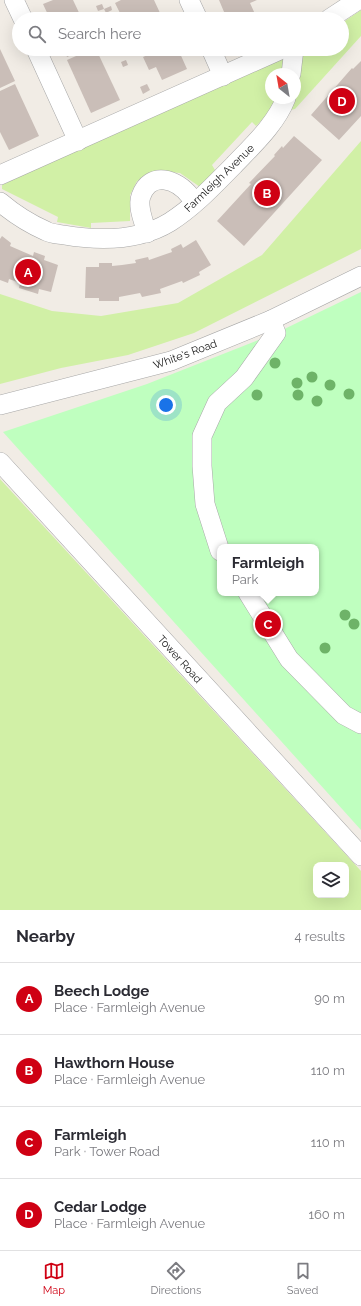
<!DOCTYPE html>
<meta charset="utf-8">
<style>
:root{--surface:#fff;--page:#f2f2f3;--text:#2b2b33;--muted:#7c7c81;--line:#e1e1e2;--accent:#cf0013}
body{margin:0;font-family:Raleway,sans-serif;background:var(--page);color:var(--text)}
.controls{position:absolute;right:12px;bottom:12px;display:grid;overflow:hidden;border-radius:8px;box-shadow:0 4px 16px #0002}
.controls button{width:36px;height:36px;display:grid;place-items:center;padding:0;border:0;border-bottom:1px solid var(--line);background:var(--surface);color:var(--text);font:20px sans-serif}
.compass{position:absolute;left:265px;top:68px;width:36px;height:36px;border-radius:50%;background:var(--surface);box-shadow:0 4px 16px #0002;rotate:329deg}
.you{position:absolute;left:166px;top:405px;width:14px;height:14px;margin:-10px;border:3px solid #fff;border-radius:50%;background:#1a73e8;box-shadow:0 0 0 6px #1a73e833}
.badge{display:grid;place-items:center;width:26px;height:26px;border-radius:50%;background:var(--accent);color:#fff;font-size:13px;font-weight:700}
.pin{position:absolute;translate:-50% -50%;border:2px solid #fff;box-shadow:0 1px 4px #0006}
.popup{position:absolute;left:217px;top:544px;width:102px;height:52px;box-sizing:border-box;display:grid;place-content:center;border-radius:8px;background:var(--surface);filter:drop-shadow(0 1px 3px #0005);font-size:13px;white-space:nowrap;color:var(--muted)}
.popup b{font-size:15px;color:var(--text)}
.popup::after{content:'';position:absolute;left:50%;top:100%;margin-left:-8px;border:8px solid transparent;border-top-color:var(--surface)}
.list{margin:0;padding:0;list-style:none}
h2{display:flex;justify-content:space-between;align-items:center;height:52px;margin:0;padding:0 16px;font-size:17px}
h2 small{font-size:13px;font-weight:400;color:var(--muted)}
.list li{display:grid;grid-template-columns:26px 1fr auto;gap:12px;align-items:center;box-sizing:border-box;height:72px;padding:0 16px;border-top:1px solid var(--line)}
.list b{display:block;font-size:15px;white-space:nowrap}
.list p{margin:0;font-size:13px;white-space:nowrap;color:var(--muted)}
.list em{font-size:13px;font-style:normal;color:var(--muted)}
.icon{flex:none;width:22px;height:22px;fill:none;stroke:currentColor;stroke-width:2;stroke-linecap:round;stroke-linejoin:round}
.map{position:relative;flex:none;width:361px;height:910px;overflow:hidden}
.search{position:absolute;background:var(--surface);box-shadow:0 4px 16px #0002;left:12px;right:12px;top:12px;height:44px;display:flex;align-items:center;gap:10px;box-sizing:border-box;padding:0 14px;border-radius:22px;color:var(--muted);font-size:15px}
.sheet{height:340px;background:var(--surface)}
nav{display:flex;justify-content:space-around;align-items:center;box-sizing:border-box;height:56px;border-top:1px solid var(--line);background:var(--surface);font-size:11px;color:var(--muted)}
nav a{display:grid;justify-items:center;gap:2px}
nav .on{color:var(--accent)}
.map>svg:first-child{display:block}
.grass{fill:#d1f0a6;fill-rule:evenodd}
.park{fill:#bfffbf;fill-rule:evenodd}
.building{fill:#cabeb8}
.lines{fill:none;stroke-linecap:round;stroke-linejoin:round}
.minor-casing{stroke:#a7a7a7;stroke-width:20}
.minor{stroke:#fff;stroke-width:19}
.tree{fill:#6eb368}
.labels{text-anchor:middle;stroke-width:3;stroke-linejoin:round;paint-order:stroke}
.street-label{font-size:11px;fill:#202020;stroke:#fff}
</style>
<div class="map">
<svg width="361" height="910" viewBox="0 0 361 910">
<rect width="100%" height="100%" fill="#f1ece5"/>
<g class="grass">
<path d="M361 10V36L295 109 266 116 256 126 252 122 212 165 215 170 200 187 180 173 160 171 137 181 130 195V221L91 223V228L57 222 58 217 2 189V185L68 153 303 49H342V23ZM271 74H295V98H271Z"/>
<path d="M361 141V249L194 333 128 355 61 368 0 384V294L52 311 101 316 178 303 262 255Z"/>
<path d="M0 479 361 871V910H0ZM316 865H346V895H316Z"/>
</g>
<path class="park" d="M361 292V830L3 432 147 384 276 333ZM220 547H316V593H220Z"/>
<g class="building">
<path d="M53 0H73L82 19H50L43 4Z"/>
<path d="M121 0H154L160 13 148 19H130L127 13 121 15 115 3Z"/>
<path d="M219 0H257L250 3 255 14 261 12 264 19 274 14 276 19H227Z"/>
<path d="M102 4 104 9 111 6 112 10 106 13 104 9 98 11 96 6Z"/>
<path d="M0 49 15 81 0 88Z"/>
<path d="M64 49H84L67 57Z"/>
<path d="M92 49H96L120 100 91 113 67 60Z"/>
<path d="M148 49H178L187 69 162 80 156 67 149 70 143 57 150 54Z"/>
<path d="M126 60 128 65 123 67 121 62Z"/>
<path d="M361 61V116L339 140 311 115 352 68 353 69Z"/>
<path d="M15 84 39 136 9 150 0 132V91Z"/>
<path d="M147 84 150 90 143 94 140 87Z"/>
<path d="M294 136 322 160 244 246 217 221 251 184 249 183 275 156 274 155 282 146 283 148Z"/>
<path d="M2 236 11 243 10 246 33 256 34 252 45 256 44 260 58 265 51 292 39 289 38 294 19 288 20 283 9 279 8 283 0 280V239Z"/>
<path d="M196 240 211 265 199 272 200 275 183 283 182 281 160 289 161 293 142 297 140 293 119 297V301H99V298H85L86 267H99V263H112V266L122 265 136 263 135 260 148 257 149 260 172 252 171 249 181 244 183 248Z"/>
</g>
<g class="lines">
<g class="minor-casing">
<g id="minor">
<path d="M14 0 23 19"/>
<path d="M189 0 198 19"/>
<path d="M329 19 358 0"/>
<path d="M36 49 78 141"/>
<path d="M211 49 223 76"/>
<path d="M291 74 294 49"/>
<path d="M0 175 282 49"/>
<path d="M0 202C13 213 30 224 46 231 51 234 58 234 64 235 99 241 139 241 170 222 195 206 214 185 234 165 253 145 276 124 286 98"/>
<path d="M147 233C144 222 137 207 141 196 150 170 177 179 190 196"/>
<path d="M0 405 171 361 271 320 361 276"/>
<path d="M0 462 361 856"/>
<path d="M220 551 205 504 202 466V436L217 403 244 378 276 333 271 320"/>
<path d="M248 593 289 659 344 715 361 724"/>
</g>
</g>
<use href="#minor" class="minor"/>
</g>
<g class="tree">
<circle cx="275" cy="363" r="5.5"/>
<circle cx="312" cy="377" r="5.5"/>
<circle cx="297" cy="383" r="5.5"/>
<circle cx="330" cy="385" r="5.5"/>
<circle cx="349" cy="394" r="5.5"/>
<circle cx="257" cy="395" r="5.5"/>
<circle cx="298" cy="395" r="5.5"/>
<circle cx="317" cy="401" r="5.5"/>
<circle cx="345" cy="615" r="5.5"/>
<circle cx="354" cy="624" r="5.5"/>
<circle cx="325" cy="648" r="5.5"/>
</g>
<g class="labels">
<g class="street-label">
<text transform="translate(219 178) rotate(-44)" y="4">Farmleigh Avenue</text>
<text transform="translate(185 354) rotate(-20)" y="4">White's Road</text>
<text transform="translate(180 659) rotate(48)" y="4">Tower Road</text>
</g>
</g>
</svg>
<div class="controls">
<button><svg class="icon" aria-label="layers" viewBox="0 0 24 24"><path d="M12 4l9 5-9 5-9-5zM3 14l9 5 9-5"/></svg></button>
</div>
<svg class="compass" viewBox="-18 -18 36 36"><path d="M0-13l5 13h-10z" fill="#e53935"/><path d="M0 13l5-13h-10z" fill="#7c7c81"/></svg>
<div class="you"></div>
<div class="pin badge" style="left:28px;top:272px">A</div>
<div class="pin badge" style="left:267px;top:193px">B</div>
<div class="pin badge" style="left:268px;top:624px">C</div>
<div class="popup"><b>Farmleigh</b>Park</div>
<div class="pin badge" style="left:342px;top:101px">D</div>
<div class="search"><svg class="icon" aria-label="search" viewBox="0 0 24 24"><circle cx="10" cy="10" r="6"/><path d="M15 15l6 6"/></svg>Search here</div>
</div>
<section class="sheet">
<h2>Nearby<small>4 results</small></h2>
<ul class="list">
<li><span class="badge">A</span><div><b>Beech Lodge</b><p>Place · Farmleigh Avenue</p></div><em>90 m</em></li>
<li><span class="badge">B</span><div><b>Hawthorn House</b><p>Place · Farmleigh Avenue</p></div><em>110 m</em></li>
<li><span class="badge">C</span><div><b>Farmleigh</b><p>Park · Tower Road</p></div><em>110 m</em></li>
<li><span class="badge">D</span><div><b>Cedar Lodge</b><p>Place · Farmleigh Avenue</p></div><em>160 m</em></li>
</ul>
</section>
<nav>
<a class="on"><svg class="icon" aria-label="map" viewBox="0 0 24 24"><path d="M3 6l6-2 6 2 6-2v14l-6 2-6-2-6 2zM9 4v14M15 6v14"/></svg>Map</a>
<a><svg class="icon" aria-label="directions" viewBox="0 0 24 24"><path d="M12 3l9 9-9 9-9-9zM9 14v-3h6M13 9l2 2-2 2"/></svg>Directions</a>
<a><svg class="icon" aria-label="saved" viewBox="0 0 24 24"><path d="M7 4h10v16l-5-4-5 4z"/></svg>Saved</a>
</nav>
